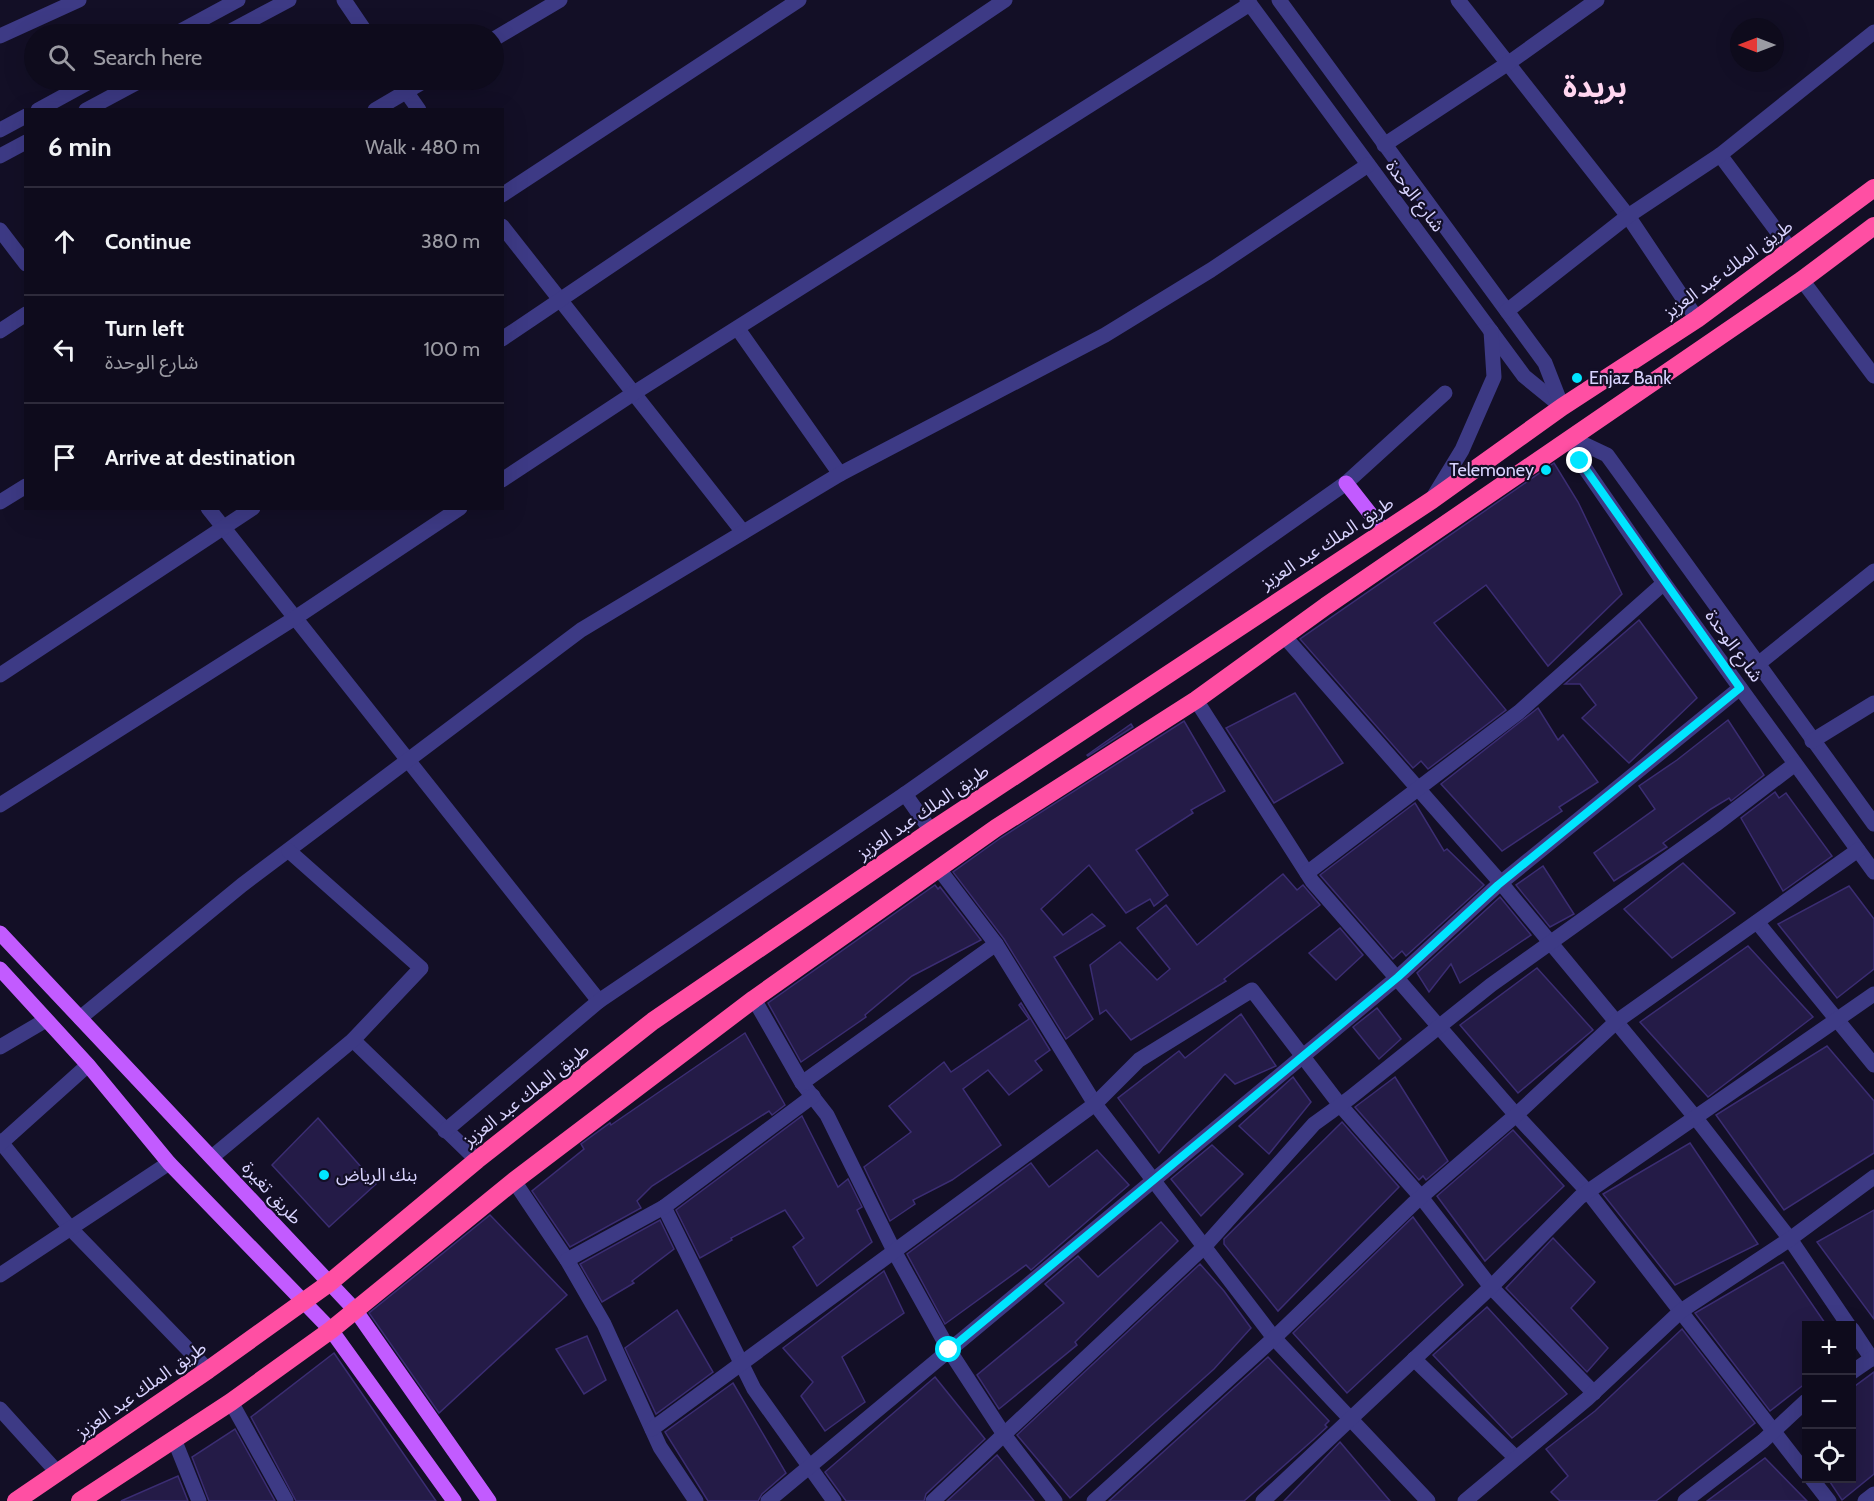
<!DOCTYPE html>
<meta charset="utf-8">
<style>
:root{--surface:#0e0b1c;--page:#171425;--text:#f1f3f6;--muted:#9b9ba3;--line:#2e2b3b}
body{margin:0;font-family:Cabin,"Noto Sans Arabic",sans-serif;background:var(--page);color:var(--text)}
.controls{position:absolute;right:18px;bottom:18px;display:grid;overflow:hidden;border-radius:0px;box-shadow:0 6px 24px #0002}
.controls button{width:54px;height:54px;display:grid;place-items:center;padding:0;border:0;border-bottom:2px solid var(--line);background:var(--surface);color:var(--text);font:30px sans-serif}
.compass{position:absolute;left:1730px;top:18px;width:54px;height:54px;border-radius:50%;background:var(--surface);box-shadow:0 6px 24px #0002;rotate:270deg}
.stop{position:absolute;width:18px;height:18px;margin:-14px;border:4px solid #00e5ff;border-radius:50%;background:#fff}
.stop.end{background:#00e5ff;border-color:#fff;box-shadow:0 2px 6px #0008}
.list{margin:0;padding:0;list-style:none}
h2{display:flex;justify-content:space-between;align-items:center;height:78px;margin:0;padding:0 24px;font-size:26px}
h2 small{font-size:20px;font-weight:400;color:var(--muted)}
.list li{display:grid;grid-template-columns:39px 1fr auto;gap:18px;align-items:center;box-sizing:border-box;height:108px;padding:0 24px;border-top:2px solid var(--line)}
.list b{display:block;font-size:22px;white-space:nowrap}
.list p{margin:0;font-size:20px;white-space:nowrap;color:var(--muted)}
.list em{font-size:20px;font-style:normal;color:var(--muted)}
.icon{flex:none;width:33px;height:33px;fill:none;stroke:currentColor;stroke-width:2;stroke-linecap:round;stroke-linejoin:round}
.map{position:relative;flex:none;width:1874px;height:1501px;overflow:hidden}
.search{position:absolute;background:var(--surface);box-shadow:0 6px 24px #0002;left:24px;top:24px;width:480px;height:66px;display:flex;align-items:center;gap:15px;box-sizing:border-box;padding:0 21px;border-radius:33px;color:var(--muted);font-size:22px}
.panel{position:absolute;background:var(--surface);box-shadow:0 6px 24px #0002;left:24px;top:108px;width:480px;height:402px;border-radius:0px}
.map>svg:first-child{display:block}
.building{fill:#241b47;stroke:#3b2d73;stroke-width:1.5}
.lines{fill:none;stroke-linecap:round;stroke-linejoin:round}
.minor{stroke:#3d3a85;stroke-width:15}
.major{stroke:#c25bff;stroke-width:15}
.highway{stroke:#ff4fa3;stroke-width:18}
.route{stroke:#00e5ff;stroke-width:8}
.poi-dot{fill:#00e5ff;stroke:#130f26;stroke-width:2}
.labels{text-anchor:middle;stroke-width:4.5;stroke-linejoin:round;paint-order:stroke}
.street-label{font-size:18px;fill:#d9d4ff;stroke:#130f26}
.poi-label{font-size:18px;fill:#d9d4ff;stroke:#130f26;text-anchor:start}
.town-label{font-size:30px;font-weight:bold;fill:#ffd6f0;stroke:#130f26}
</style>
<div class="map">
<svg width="1874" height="1501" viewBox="0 0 1874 1501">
<rect width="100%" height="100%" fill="#130f26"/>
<g class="building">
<path d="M1554 463 1578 502 1622 594 1548 666 1486 585 1434 623 1506 710 1428 769 1421 761 1413 768 1300 639Z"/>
<path d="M1639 620 1697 698 1629 763 1582 718 1596 705 1580 684H1565Z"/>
<path d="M1295 693 1343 763 1274 803 1226 728Z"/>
<path d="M1538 708 1558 740 1563 735 1598 782 1559 807 1562 811 1502 851 1441 784Z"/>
<path d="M1728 720 1764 775 1731 801 1729 798 1711 809 1663 843 1667 847 1614 881 1594 853 1655 809 1639 786 1677 760Z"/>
<path d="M1184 721 1225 791 1191 810 1193 813 1136 850 1168 895 1154 906 1150 899 1126 913 1089 865 1041 909 1063 935 1092 914 1105 926 1054 957 1093 1019 1066 1039 1004 939 953 872 1002 837Z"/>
<path d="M1131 724 1133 727 1088 756 1087 755Z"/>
<path d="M1775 792 1779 798 1786 793 1832 856 1783 891 1741 818Z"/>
<path d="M1415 803 1444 851 1447 849 1484 885 1406 956 1402 951 1393 959 1320 875Z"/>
<path d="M1683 863 1735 913 1672 958 1624 909Z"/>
<path d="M1543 866 1574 914 1550 927 1516 885Z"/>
<path d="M1283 874 1297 890 1303 885 1320 905 1224 979 1226 981 1131 1040 1106 1010 1100 1014 1090 965 1120 942 1157 980 1170 969 1137 928 1166 905 1197 945Z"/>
<path d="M935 885 938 889 940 887 981 940 912 976 865 1015 866 1017 801 1062 768 1003Z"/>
<path d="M1849 886 1874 919V969L1837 998 1778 924Z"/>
<path d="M1500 897 1531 935 1460 983 1451 964 1429 992 1417 973Z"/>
<path d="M1340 928 1363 955 1336 980 1309 953Z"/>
<path d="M1748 946 1813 1017 1708 1097 1640 1022Z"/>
<path d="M1537 968 1593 1030 1518 1093 1460 1025Z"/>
<path d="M1021 1003 1050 1050 1035 1061 1042 1070 1009 1095 988 1070 963 1089 1001 1145 952 1180 913 1200 915 1204 890 1221 864 1167 911 1132 889 1106 944 1062 951 1072 1029 1019 1019 1005Z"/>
<path d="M1377 1008 1401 1039 1379 1059 1353 1027Z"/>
<path d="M1241 1014 1276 1066 1235 1084 1225 1074 1159 1153 1118 1098 1179 1051 1185 1058Z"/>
<path d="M745 1033 785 1105 772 1115 769 1111 652 1186 637 1201 641 1208 570 1247 532 1191 584 1149 581 1144 610 1123 611 1125Z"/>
<path d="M1827 1046 1874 1101V1153L1784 1210 1716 1115Z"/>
<path d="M1293 1077 1311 1102 1269 1154 1239 1126Z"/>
<path d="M1395 1077 1448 1161 1426 1180 1423 1176 1419 1180 1355 1107Z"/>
<path d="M802 1116 838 1187 848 1179 862 1207 857 1210 872 1242 817 1286 793 1247 804 1238 785 1210 731 1238 732 1240 700 1258 676 1210Z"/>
<path d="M318 1118 376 1184 329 1227 272 1165Z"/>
<path d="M1342 1122 1399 1187 1278 1311 1224 1244V1239Z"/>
<path d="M1513 1130 1564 1186 1485 1261 1437 1196Z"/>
<path d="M1690 1143 1758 1244 1675 1285 1603 1194Z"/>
<path d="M1212 1145 1243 1174 1201 1216 1171 1179Z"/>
<path d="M1097 1150 1129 1185 1031 1270 1026 1265 945 1324 907 1254 1031 1163 1049 1187Z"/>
<path d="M1874 1210V1319L1817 1242Z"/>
<path d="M490 1215 567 1295 439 1413 369 1313Z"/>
<path d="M1413 1217 1463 1285 1347 1393 1293 1333Z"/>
<path d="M660 1220 674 1249 632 1281 634 1283 602 1302 580 1264Z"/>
<path d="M1161 1222 1178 1241 1075 1342 1077 1345 999 1409 977 1375 1064 1303 1045 1284 1078 1256 1098 1277Z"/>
<path d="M1553 1238 1595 1282 1571 1308 1608 1348 1587 1372 1506 1288Z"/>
<path d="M1783 1262 1827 1326H1806V1383L1770 1411 1695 1313Z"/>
<path d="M1200 1264 1224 1291 1251 1328 1214 1369 1070 1498 1017 1435Z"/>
<path d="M884 1271 904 1313 842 1357 865 1402 825 1431 801 1396 813 1382 783 1348Z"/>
<path d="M1487 1307 1567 1394 1512 1438 1433 1355Z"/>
<path d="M677 1310 713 1372 656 1414 625 1348Z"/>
<path d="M1682 1329 1755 1423 1656 1501H1560L1551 1492 1568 1476 1546 1449 1595 1411Z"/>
<path d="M587 1336 606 1380 584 1394 556 1349Z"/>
<path d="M334 1353 436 1501H296L251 1417Z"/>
<path d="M1268 1357 1329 1421 1325 1425 1327 1427 1313 1440 1244 1501H1109Z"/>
<path d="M1874 1372V1474L1842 1500 1828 1479H1851V1389Z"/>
<path d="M935 1377 985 1439 926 1494 924 1501H846L825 1472Z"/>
<path d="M733 1383 786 1473 762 1494 758 1501H708L665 1432Z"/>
<path d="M235 1429 275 1501H209L192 1457Z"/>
<path d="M1340 1442 1390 1501H1284Z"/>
<path d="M997 1455 1034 1501H947Z"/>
<path d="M1765 1458 1807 1501H1707Z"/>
<path d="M178 1476 188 1501H121Z"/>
</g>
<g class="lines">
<g class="minor">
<path d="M344 0 367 34"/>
<path d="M1247 0 1524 376 1562 407"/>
<path d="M1279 0 1545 363 1561 404"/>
<path d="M1458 0 1628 216 1697 319"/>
<path d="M175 34 238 0"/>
<path d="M225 34 289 0"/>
<path d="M0 36 79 0"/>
<path d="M494 39 560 0"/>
<path d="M398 80 419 110"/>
<path d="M38 110 93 80"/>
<path d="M86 110 142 80"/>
<path d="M375 110 426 80"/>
<path d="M0 130 26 116"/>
<path d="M1384 145 1510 62 1597 0"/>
<path d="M1720 155 1791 250"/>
<path d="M0 156 26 142"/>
<path d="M502 195 799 0"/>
<path d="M502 226 743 532"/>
<path d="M0 230 26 264"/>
<path d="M1802 280 1874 376"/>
<path d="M1507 311 1628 216 1720 155 1874 32"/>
<path d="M738 329 840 474"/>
<path d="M0 331 26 314"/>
<path d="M502 339 1005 0"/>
<path d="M1571 438 1580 461 1664 583 1874 872"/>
<path d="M1571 438 1607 455 1874 824"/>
<path d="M502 480 634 393 1250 4"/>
<path d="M1434 496 1462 450 1494 377 1491 331"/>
<path d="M0 502 26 486"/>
<path d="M208 508 599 1001"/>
<path d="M1284 636 1501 883 1695 1117 1790 1239 1849 1326"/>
<path d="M1758 664 1874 571"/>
<path d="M0 675 253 508"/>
<path d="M1196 700 1312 881 1516 1115 1588 1192 1806 1473"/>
<path d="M1812 741 1874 703"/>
<path d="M905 794 931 831"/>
<path d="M0 805 295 618 460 508"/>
<path d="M939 869 996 944 1095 1104 1274 1338 1428 1501"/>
<path d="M1307 873 1519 712 1664 583"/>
<path d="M1757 922 1874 1065"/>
<path d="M754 999 802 1083 827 1115 894 1251 949 1350 1005 1436 1055 1501"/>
<path d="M80 1018 242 885 581 630 840 474 1105 335 1211 270 1368 165"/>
<path d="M353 1040 477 1160"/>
<path d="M0 1047 46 1020"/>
<path d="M802 1083 996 944"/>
<path d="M445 1131 599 1001 905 794 1346 483 1445 393"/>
<path d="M0 1141 70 1228 208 1370"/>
<path d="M0 1144 88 1065"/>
<path d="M212 1157 353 1040 421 968 289 851"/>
<path d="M514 1181 567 1260 604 1324 660 1447 696 1501"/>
<path d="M664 1207 754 1389 834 1501"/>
<path d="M567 1260 664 1207 813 1096"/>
<path d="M0 1275 169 1163"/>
<path d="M1852 1329 1872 1359"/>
<path d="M1414 1359 1516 1458"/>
<path d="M1852 1372 1874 1357"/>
<path d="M231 1402 286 1501"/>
<path d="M0 1409 58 1473"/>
<path d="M652 1429 1095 1104 1139 1060 1252 990 1340 1105 1421 1197 1491 1287 1594 1393"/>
<path d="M174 1439 199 1501"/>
<path d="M1811 1478 1829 1501"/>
<path d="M768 1501 1398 977 1498 885 1740 688"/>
<path d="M933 1501 1204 1247 1314 1124 1350 1098 1491 985 1715 825 1795 764"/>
<path d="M1094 1501 1274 1338 1414 1203 1516 1115 1617 1021 1858 850"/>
<path d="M1263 1501 1491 1287 1580 1197 1874 994"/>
<path d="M1465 1501 1587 1399 1681 1311 1790 1239 1874 1177"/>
<path d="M1685 1501 1763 1441 1806 1401"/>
<path d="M1865 1501 1874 1494"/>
</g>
<g class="major">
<path d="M1346 483 1383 530"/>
<path d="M0 933 356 1311 489 1501"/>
<path d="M0 969 88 1065 169 1163 331 1330 454 1501"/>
</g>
<g class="highway">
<path d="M16 1501 208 1370 328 1284 477 1160 653 1021 931 831 1432 500 1562 407 1697 319 1874 188"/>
<path d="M80 1501 231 1402 331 1330 514 1181 754 999 996 828 1196 700 1326 606 1802 280 1874 226"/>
</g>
</g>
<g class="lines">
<path class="route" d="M949 1350 1398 977 1498 885 1740 688 1580 461"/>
</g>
<g class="poi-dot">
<circle cx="1577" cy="378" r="6"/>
<circle cx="1546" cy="470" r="6"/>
<circle cx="324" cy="1175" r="6"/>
</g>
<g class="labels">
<g class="street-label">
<text transform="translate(1415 196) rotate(53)" y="6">شارع الوحدة</text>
<text transform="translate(1728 269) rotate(-36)" y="6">طريق الملك عبد العزيز</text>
<text transform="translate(1327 543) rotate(-33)" y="6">طريق الملك عبد العزيز</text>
<text transform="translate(1734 646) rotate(54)" y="6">شارع الوحدة</text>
<text transform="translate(923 812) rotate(-34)" y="6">طريق الملك عبد العزيز</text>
<text transform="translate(526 1095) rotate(-38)" y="6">طريق الملك عبد العزيز</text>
<text transform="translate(272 1193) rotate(47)" y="6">طريق تغيرة</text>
<text transform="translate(141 1390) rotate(-35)" y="6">طريق الملك عبد العزيز</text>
</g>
<g class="poi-label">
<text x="1589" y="384">Enjaz Bank</text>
<text x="1534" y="476" text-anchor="end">Telemoney</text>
<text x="336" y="1181">بنك الرياض</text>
</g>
<g class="town-label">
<text x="1595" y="97">بريدة</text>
</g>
</g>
</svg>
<div class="controls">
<button>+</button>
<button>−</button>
<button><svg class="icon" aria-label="locate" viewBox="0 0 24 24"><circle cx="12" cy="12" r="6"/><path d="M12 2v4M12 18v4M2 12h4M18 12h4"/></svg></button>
</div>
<svg class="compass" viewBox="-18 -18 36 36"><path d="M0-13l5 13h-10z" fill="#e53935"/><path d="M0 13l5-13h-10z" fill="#9b9ba3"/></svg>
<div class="stop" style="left:949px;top:1350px"></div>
<div class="stop end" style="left:1580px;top:461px"></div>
<div class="search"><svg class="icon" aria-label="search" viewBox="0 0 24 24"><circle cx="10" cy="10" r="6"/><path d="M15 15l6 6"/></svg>Search here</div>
<section class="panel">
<h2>6 min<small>Walk · 480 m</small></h2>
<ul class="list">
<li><svg class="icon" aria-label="ahead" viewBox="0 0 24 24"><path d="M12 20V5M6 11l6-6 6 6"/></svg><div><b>Continue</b></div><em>380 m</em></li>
<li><svg class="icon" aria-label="left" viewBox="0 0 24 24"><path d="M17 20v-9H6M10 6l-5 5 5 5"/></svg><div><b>Turn left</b><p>شارع الوحدة</p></div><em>100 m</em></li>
<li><svg class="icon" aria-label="arrive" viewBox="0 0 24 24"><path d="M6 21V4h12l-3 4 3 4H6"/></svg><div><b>Arrive at destination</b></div></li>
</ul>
</section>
</div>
